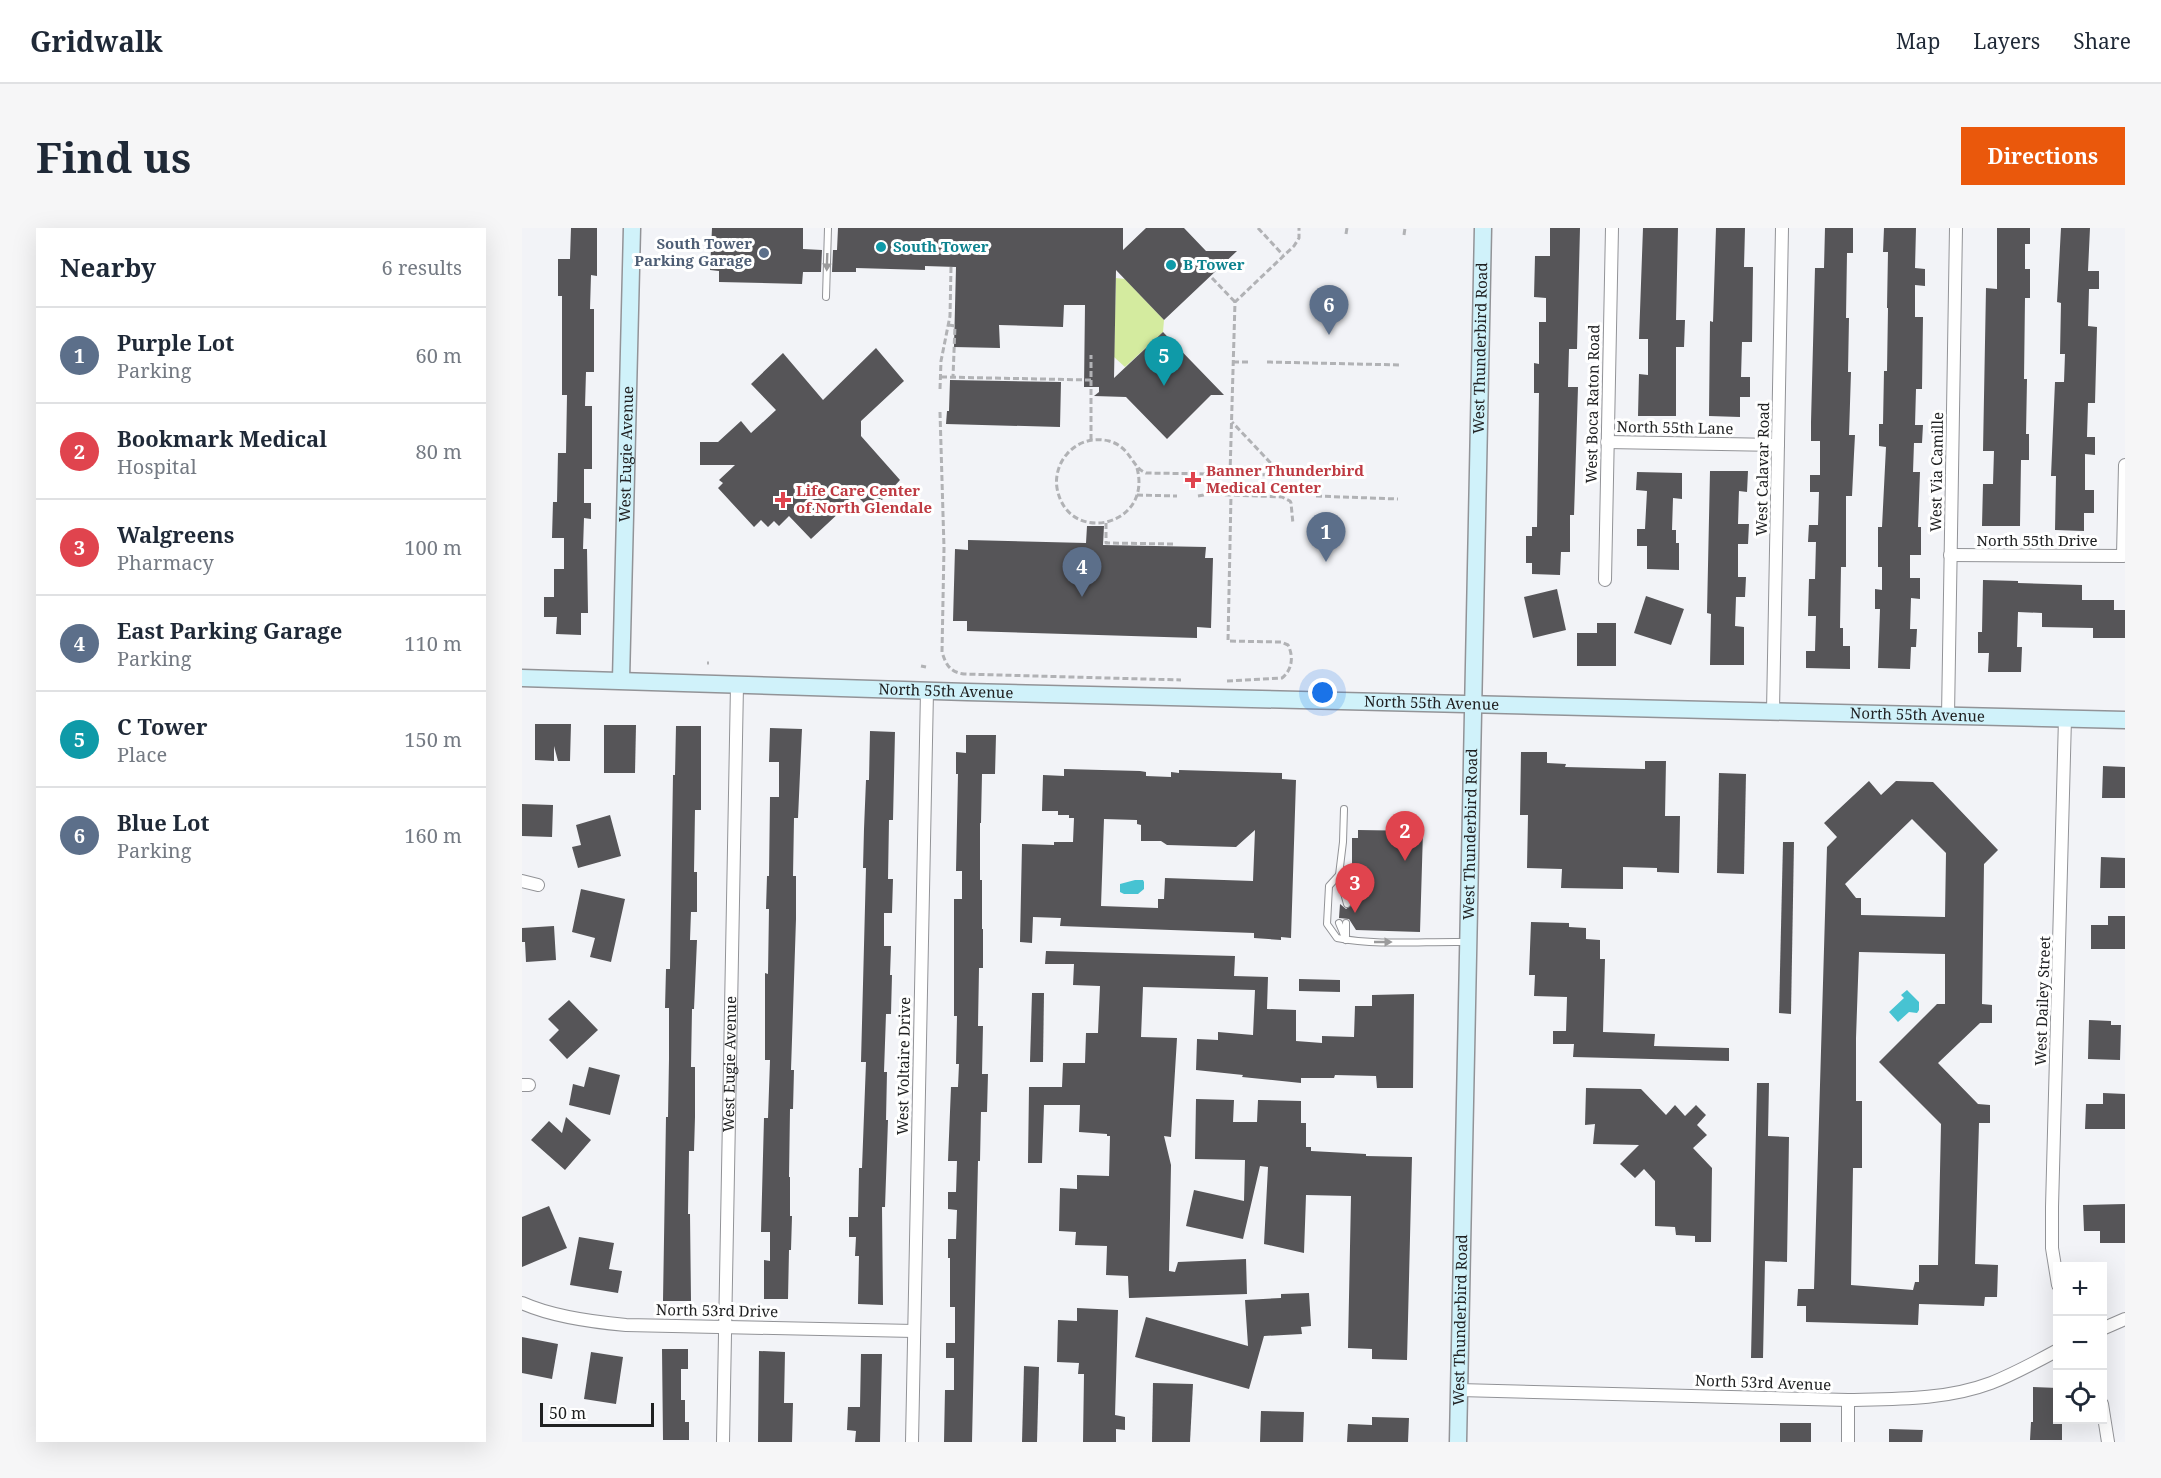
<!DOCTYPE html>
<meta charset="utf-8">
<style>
:root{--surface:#fff;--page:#f6f6f7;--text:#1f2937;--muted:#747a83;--line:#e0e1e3;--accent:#ea580c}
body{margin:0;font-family:"Noto Serif",serif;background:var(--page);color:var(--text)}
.controls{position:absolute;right:18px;bottom:18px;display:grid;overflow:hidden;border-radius:0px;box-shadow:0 6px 24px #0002}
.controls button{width:54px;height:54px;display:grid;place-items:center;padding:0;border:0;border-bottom:2px solid var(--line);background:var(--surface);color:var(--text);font:30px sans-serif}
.scale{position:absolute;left:18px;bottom:15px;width:114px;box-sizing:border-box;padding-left:6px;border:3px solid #202122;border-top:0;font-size:16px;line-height:21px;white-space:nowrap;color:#202122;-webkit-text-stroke:4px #fff;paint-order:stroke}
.you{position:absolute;left:801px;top:465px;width:21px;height:21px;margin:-15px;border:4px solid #fff;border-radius:50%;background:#1a73e8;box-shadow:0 0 0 9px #1a73e833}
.badge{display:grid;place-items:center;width:39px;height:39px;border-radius:50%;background:var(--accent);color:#fff;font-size:20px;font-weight:700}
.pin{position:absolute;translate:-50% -50px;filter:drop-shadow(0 2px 3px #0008)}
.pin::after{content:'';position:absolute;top:32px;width:21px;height:18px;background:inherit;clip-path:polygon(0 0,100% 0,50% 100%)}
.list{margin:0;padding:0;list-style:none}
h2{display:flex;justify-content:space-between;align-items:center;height:78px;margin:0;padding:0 24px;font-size:26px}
h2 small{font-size:20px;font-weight:400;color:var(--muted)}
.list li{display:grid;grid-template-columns:39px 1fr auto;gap:18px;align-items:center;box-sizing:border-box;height:96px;padding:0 24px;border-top:2px solid var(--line)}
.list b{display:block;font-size:22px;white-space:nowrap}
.list p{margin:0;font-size:20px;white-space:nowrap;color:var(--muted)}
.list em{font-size:20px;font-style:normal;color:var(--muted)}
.icon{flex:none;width:33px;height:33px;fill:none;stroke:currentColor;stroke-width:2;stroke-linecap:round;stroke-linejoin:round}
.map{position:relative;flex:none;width:1603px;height:1214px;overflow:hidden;border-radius:0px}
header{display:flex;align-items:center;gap:36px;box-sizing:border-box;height:84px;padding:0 30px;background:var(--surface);border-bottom:2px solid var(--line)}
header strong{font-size:28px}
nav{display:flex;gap:33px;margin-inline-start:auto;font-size:21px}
.intro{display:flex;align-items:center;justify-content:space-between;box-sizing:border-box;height:144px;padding:0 36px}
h1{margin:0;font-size:42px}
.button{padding:15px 27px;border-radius:0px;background:var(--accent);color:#fff;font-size:21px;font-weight:700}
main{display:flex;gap:36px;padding:0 36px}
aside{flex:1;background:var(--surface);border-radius:0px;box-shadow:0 6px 24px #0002}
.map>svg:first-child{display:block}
.green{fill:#d4eb9f}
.water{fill:#47c3d2}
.building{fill:#565558;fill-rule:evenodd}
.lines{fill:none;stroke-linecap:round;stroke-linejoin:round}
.lane-casing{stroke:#929397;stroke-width:8}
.street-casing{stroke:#929397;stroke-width:14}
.secondary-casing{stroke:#929397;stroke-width:19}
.path{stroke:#b1b2b5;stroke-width:3;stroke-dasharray:6 3;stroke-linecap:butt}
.lane{stroke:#fff;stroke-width:6}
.street{stroke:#fff;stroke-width:12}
.secondary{stroke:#d0f2fa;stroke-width:16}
.oneway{fill:#9b9b9c}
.culture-dot{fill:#0f9aa8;stroke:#fff;stroke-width:2}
.service-dot{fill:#5c6f8a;stroke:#fff;stroke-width:2}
.health-dot{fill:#e0444e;stroke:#fff;stroke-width:2}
.labels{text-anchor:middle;stroke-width:6;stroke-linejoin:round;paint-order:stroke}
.service-label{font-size:15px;font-weight:bold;fill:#4e5e75;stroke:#fff;text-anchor:end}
.culture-label{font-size:15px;font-weight:bold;fill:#0d838f;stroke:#fff;text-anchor:start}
.street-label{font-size:15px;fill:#202122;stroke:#fff}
.health-label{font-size:15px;font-weight:bold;fill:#be3a42;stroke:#fff;text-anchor:start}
</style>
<header>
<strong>Gridwalk</strong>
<nav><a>Map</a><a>Layers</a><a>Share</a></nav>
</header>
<div class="intro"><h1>Find us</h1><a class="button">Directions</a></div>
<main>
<aside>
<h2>Nearby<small>6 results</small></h2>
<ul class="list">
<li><span class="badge" style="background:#5c6f8a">1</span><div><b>Purple Lot</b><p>Parking</p></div><em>60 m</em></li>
<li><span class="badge" style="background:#e0444e">2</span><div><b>Bookmark Medical</b><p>Hospital</p></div><em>80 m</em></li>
<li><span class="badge" style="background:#e0444e">3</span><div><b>Walgreens</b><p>Pharmacy</p></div><em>100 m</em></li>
<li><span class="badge" style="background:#5c6f8a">4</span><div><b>East Parking Garage</b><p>Parking</p></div><em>110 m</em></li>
<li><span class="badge" style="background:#0f9aa8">5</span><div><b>C Tower</b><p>Place</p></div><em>150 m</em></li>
<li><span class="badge" style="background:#5c6f8a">6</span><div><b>Blue Lot</b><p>Parking</p></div><em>160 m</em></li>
</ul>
</aside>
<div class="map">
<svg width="1603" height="1214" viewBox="0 0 1603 1214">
<rect width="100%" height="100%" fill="#f2f3f7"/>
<path class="green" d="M594 50 603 51 642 92 641 104 603 139 592 129Z"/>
<g class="water">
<path d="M613 652H621L622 654V661L616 666H602L598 664V656Z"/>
<path d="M1385 762 1397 774V782L1395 785 1387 784 1376 794 1367 784 1382 770 1379 767Z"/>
</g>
<g class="building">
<path d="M49 0H75V48L69 47 68 81H72V144H64L63 178H70V241H62V275H69V291L62 290 61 321H65L66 385H59V407L34 406 35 389H22V369H32V341H42V310H30L31 274H35L36 225H44L45 167H40V68H36V31H48Z"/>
<path d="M190 0H281V21L300 22 299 44H281L280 56 197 54V43L188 42Z"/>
<path d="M316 0H601V22L624 0H662L684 23H715L642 92 594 42 592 150 641 104 702 167H689L645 211 604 169 572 168 577 164V159H562L563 77H542L541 99 477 97 478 120 432 119 434 39 403 38V42L334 40V44H310L311 22H315Z"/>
<path d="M1028 0H1058L1055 121H1047L1046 159H1056L1052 287H1048V324H1039L1038 347 1010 346V335H1004V308H1010V299H1015L1017 165H1012V135L1017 136V94H1024V70L1012 69 1013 28H1028Z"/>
<path d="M1121 0H1156L1154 92H1163L1162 119H1154V188H1116L1117 146 1126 147V111H1117Z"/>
<path d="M1194 0H1223L1222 39H1231L1230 114H1220L1219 149H1228V169H1218V189L1187 188 1188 93 1191 94Z"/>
<path d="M1303 0H1331V25H1325L1324 90H1327L1326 144H1329L1327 207H1333L1332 226 1330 268H1324V339H1319L1318 400H1321V418H1328V441L1284 440V423H1293L1294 388H1286L1287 351H1293L1294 314H1286L1287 297H1296L1297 264H1288V247H1298V213H1289V194L1293 40H1302Z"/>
<path d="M1362 0H1394L1393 40 1403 41V58L1393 57V89H1401L1400 161H1394L1393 197H1401L1400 215H1392L1391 244H1398L1396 299H1399V327H1388V350H1398V371L1389 370 1388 401H1395L1394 419H1389L1388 441 1356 440 1358 381H1353V361L1360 362V339H1356V299H1360L1364 219 1357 218V196H1361L1362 143H1365L1366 80H1365L1366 24H1361Z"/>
<path d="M1475 0H1508V16H1503V41H1508V70H1503L1502 151H1505L1504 206H1507V232H1499L1498 298H1460L1461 256H1471L1472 223H1461L1464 60 1475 61Z"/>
<path d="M1539 0H1568L1566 43H1577V61H1567L1566 98 1575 99 1573 175H1566L1565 209H1573V227L1563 226V262H1572V285H1562V303L1533 302 1534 248H1529L1533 154H1542L1543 126H1538L1539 75 1535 74Z"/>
<path d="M354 120 382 153 339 193V208L378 252 350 283 335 268 289 311 267 288 257 298 252 293 246 299 239 292 232 299 196 260 201 255 197 252 213 237H178V214H196L219 193 229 205 254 182 229 156 261 125 301 172Z"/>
<path d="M428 152 539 154 538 199 424 196 425 183H427Z"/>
<path d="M1188 243H1226L1225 264 1217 263 1216 296H1227L1226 316H1216V349H1224L1223 369H1214L1213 398 1222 399V437H1188L1189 386 1185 385Z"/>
<path d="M1115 244 1160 245V271L1151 270 1150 302H1154V315H1157V342L1125 341V318H1115V301H1123L1125 263 1114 262Z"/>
<path d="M565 298H582L581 317 684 319 683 330H691L689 400 675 399V410L445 403V393H431L433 321 446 322V312L564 315Z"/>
<path d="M1461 352 1496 353V355L1560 357V372H1592V382H1603V410H1571V400L1520 399V385L1496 384 1495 419H1500L1499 444H1466L1467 425H1456V404H1460Z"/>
<path d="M1035 361 1044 402 1011 410 1002 369Z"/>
<path d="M1124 368 1162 381 1149 417 1112 405Z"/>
<path d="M1075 395H1094V438H1055V405H1075Z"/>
<path d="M13 496H49L48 533H36L32 518V533L13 532Z"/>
<path d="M82 497H114L113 545H82Z"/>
<path d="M154 498H179V582H173L172 644H175V684H169L168 712H175L172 781H170L169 839H173V889L172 923H167L166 986H168L169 1073H141L144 889H146L147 831V780H143L144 741H148L151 547H153Z"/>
<path d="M248 500 280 501 276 590H272L271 648H274V691L269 842H272L271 881H268L267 949H268V988H270L269 1022H267L266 1071H242V1032L248 1033V1004H239L242 890H246L248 832H243V745L246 746 247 681H244L245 648H247L248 569H257V534H247Z"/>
<path d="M348 503 373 504 371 592H367L366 651H371L370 685H362V718H369L368 747H370L369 786H364L362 844H365L364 892H366L363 979H360L361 1077 336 1076 337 1028H333L334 1009H327V989H336L337 940H340L344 834H339L344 640H341L342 601 344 552H347Z"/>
<path d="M444 507H474L473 546H460L459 595H458V652H460V701H461V740H457L456 798H461L460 846H466L465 884H459L458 933H456L450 1214H422L423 1162H432V1130H424V1115H433V1079H428V1030H426V1011H434L435 982 426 981V964H434L435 933H426L429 859H436L437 836H434L435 788H432V671H440V643H434L436 546H434V524L444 525Z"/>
<path d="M999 524H1025V535L1044 536 1043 539 1123 541V533H1144L1143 588H1158L1157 645 1135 644V640L1101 639V661L1039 660 1040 641 1005 640 1006 587H998Z"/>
<path d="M1581 538 1603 539V570H1580Z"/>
<path d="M542 541 618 543 624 544V548L649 549V544L657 545V542L760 545V551L774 552 769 710 759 709V712L732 710V705L538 698 539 690 511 689 510 715 498 714 500 616 532 617V614H551L552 590H547V587H536V583H520L521 547 542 548ZM582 591 615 592V596L619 597V613H639L645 617 714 619 733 602 731 653 643 650 642 671H636V680L579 678Z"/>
<path d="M1197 545 1224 546 1222 646 1195 645Z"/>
<path d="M1347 553 1359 567 1374 553 1411 554 1476 622 1462 636 1460 776 1470 777V795H1458L1416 835 1456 876 1468 877V895H1457L1453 1036 1476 1037 1475 1069H1463L1462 1078 1397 1076 1396 1097 1284 1094V1078H1275L1276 1061H1292L1305 619 1315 609 1302 595ZM1390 591 1424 625 1423 689 1339 687V670H1334L1323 656ZM1337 724 1423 726V776H1415L1357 834 1419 896 1416 1037H1397V1054H1393L1391 1062 1329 1057 1331 940H1340V873H1334V810Z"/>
<path d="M0 576 31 577 30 609 0 608Z"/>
<path d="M88 587 99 628 56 640 50 619 59 617 54 597Z"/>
<path d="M836 602 901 603 898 704 834 702 827 691 817 690 818 676 824 681 830 677V610H836Z"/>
<path d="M1261 614H1272L1269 786 1257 785Z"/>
<path d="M1579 629 1603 630V660H1578Z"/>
<path d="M59 661 103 671 89 734 68 729 73 710 50 704Z"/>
<path d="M1586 688H1603V721H1569V697H1586Z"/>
<path d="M1009 694 1047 695V699L1064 700V711L1078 712V731H1083L1081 804 1133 806 1132 818 1207 820V833L1051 829 1052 816H1031V803H1044L1045 769 1012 768 1013 747H1007Z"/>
<path d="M32 698 34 732 4 734 3 714H0V700Z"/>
<path d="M524 723 713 728 712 748 746 749 745 781 774 782V813L800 815V808L832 809 833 778H850V767L892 766 891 860H855L854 848 813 847 812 850H779V855L720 849 721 847 674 842 675 811 696 812V804L731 807 733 762 621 759 619 809 655 810 649 909 642 908 649 937 647 1043 653 1044 656 1034 724 1031 725 1066 607 1070 606 1048 584 1047 585 1018 553 1017 554 1004 537 1003 538 960 555 961V947L587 948 588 908H585V906L557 904 558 877H522L520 935H506L507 859H540L541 835H563L564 805H576L578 758 551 757 552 736H523Z"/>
<path d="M777 751 818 752V764L777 763Z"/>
<path d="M510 765H522L521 834H508Z"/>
<path d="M47 772 76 802 45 831 27 812 37 802 26 791Z"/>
<path d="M1567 792 1589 793V797H1599L1598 832 1566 831Z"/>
<path d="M67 839 98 847 88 887 47 877 51 856 62 859Z"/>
<path d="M1235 855H1247L1246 908 1267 909 1265 1034 1243 1033 1241 1130H1229Z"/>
<path d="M1064 860 1119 861 1144 887 1153 877 1163 888 1174 877 1184 887 1175 897 1185 907 1171 920 1190 940 1189 1014H1173V1008L1154 1007 1153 999 1133 998V953L1122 941 1113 950 1098 936 1117 917 1071 916 1073 896 1063 897Z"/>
<path d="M1581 865 1603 866V901H1563L1564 876H1581Z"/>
<path d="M674 871 712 872 711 894H735L736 872 779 873V895H784V919H789V923L844 926V928L890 929 885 1132 850 1131V1121L826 1120 829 968 784 967 782 1025 742 1016 746 939 738 938 721 1011 664 998 672 962 722 973 723 932 673 931Z"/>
<path d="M44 889 69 912 43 942 9 912 27 893 40 905Z"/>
<path d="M1603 976V1015H1578V1003H1562L1561 977Z"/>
<path d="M27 978 45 1020 0 1039V989Z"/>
<path d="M57 1009 92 1015 87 1041 100 1043 96 1065 48 1057Z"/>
<path d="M787 1065 789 1098 779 1099 780 1106 742 1108 727 1161 613 1129 624 1089 726 1118 723 1072 759 1070V1066Z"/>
<path d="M555 1080 596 1082 593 1187 603 1189V1202L594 1201V1214H561L562 1146H556L557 1135 535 1134 536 1092 555 1093Z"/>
<path d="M0 1109 36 1116 30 1151 0 1145Z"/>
<path d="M140 1121H166V1141H159V1172H163V1194H167V1212H141Z"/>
<path d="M237 1123 263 1124 262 1175H271L270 1214H236Z"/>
<path d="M69 1124 101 1129 94 1176 62 1171Z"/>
<path d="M339 1126H360L358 1214H333L334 1203 325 1202 326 1179H338Z"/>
<path d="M502 1138 517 1139 515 1214H500Z"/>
<path d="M631 1155 671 1156 668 1214H630Z"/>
<path d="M1511 1159 1536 1160V1191H1540V1212H1508L1509 1194H1511Z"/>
<path d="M739 1183 782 1184 781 1214H738Z"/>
<path d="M850 1189 887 1190 886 1214H825L826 1196 850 1197Z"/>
<rect x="1258" y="1195" width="31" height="19"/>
<path d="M1367 1201 1401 1202 1400 1214H1367Z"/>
</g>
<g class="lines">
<g class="lane-casing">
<g id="lane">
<path d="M304 69 306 0"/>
<path d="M822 581 821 614 817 647 807 658 805 696 815 710C858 718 902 713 945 714"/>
<path d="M817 647 825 676"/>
<path d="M817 695 824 712"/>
<path d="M824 708V695"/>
</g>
</g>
<g class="street-casing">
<g id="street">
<path d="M1085 214 1256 217"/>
<path d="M1428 327 1601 328 1603 237"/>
<path d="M1083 352 1090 0"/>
<path d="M1251 483 1260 0"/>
<path d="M1426 488 1434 0"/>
<path d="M0 653 16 657"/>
<path d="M0 857H7"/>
<path d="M1536 1057 1530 1020V979L1543 490"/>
<path d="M0 1075C31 1089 70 1094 104 1097L392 1103"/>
<path d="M1580 1101 1603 1091"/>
<path d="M937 1162 1326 1172C1374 1171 1424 1172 1469 1155 1492 1146 1514 1134 1536 1122"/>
<path d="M1580 1176 1586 1214"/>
<path id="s1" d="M201 1214 215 457"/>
<path d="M390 1214 405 463"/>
<path d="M1326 1214V1172"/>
</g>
</g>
<g class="secondary-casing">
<g id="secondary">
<path id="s2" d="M0 450 445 464 1603 492"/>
<path id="s3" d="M99 452 110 0"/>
<path id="s4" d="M936 1214 961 0"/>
</g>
</g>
<g class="path">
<path d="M736 0 761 27"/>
<path d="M824 6 825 0"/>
<path d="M882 7 883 0"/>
<path d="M690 50 713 74"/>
<path d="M427 97 433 98 431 149"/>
<path d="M711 134H729"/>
<path d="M745 134 879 137"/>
<path d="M419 149 569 152"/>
<path d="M418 161 419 133 428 88 429 39"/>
<path d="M418 184 422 320 420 424C424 437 428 444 442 446L659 452"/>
<path d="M569 212V127"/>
<path d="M615 240C631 299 545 318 535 260 533 248 537 235 545 226 555 214 571 209 587 213 609 219 609 239 624 245L760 247 710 194"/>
<path d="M708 246 713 74 772 18 777 10V0"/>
<path d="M615 267 655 268"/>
<path d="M676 268 687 266 760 269 768 273 769 275 771 296"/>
<path d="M794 268 876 271"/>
<path d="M584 295V315L652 316"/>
<path d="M185 435H187"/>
<path d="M399 438 404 439"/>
<path d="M705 453 760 450C770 442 772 429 766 417L759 414 706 413 709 267"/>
</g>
<use href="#lane" class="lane"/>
<use href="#street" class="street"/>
<use href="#secondary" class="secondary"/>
</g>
<defs><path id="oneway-solid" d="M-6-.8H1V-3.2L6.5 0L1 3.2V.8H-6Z" transform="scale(1.5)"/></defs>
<g class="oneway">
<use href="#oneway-solid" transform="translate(305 34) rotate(92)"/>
<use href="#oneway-solid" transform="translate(861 714)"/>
</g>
<g class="culture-dot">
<circle cx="359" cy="19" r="6"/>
<circle cx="649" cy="37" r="6"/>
</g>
<circle class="service-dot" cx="242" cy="25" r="6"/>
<g class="health-dot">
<path d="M668 243h6v6h6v6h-6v6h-6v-6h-6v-6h6z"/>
<path d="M258 263h6v6h6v6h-6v6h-6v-6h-6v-6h6z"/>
</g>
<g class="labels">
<g class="service-label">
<text x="230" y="21">South Tower<tspan x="230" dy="17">Parking Garage</tspan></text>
</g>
<g class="culture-label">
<text x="371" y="24">South Tower</text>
<text x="661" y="42">B Tower</text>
</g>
<g class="street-label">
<text dy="5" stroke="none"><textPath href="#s4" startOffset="1094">West Thunderbird Road</textPath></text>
<text transform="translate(1071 176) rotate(-89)" y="5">West Boca Raton Road</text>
<text transform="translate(1153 200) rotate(1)" y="5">North 55th Lane</text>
<text dy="5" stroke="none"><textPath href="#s3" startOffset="226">West Eugie Avenue</textPath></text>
<text transform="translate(1241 241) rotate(-89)" y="5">West Calavar Road</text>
<text transform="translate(1415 244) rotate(-89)" y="5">West Via Camille</text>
<text x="1515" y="318">North 55th Drive</text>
<text dy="5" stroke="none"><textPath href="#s2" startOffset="424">North 55th Avenue</textPath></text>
<text dy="5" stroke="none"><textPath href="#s2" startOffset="910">North 55th Avenue</textPath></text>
<text dy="5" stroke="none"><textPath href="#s2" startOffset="1396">North 55th Avenue</textPath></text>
<text dy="5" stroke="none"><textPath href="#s4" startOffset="608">West Thunderbird Road</textPath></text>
<text transform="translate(1521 773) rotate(-88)" y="5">West Dailey Street</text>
<text dy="5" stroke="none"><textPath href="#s1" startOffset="378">West Eugie Avenue</textPath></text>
<text transform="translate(382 838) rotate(-89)" y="5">West Voltaire Drive</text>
<text transform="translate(195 1083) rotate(1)" y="5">North 53rd Drive</text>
<text dy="5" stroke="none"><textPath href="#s4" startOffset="122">West Thunderbird Road</textPath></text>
<text transform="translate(1241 1155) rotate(2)" y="5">North 53rd Avenue</text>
</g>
<g class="health-label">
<text x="684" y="248">Banner Thunderbird<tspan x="684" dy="17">Medical Center</tspan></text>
<text x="274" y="268">Life Care Center<tspan x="274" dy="17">of North Glendale</tspan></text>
</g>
</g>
</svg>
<div class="controls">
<button>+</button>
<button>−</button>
<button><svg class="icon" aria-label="locate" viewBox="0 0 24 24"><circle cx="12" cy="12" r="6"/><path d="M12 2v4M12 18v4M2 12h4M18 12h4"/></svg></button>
</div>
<div class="scale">50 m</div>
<div class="you"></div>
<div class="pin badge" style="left:804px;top:334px;background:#5c6f8a">1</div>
<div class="pin badge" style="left:883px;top:633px;background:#e0444e">2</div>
<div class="pin badge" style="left:833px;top:685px;background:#e0444e">3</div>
<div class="pin badge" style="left:560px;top:369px;background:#5c6f8a">4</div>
<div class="pin badge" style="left:642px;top:158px;background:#0f9aa8">5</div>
<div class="pin badge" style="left:807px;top:107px;background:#5c6f8a">6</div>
</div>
</main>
